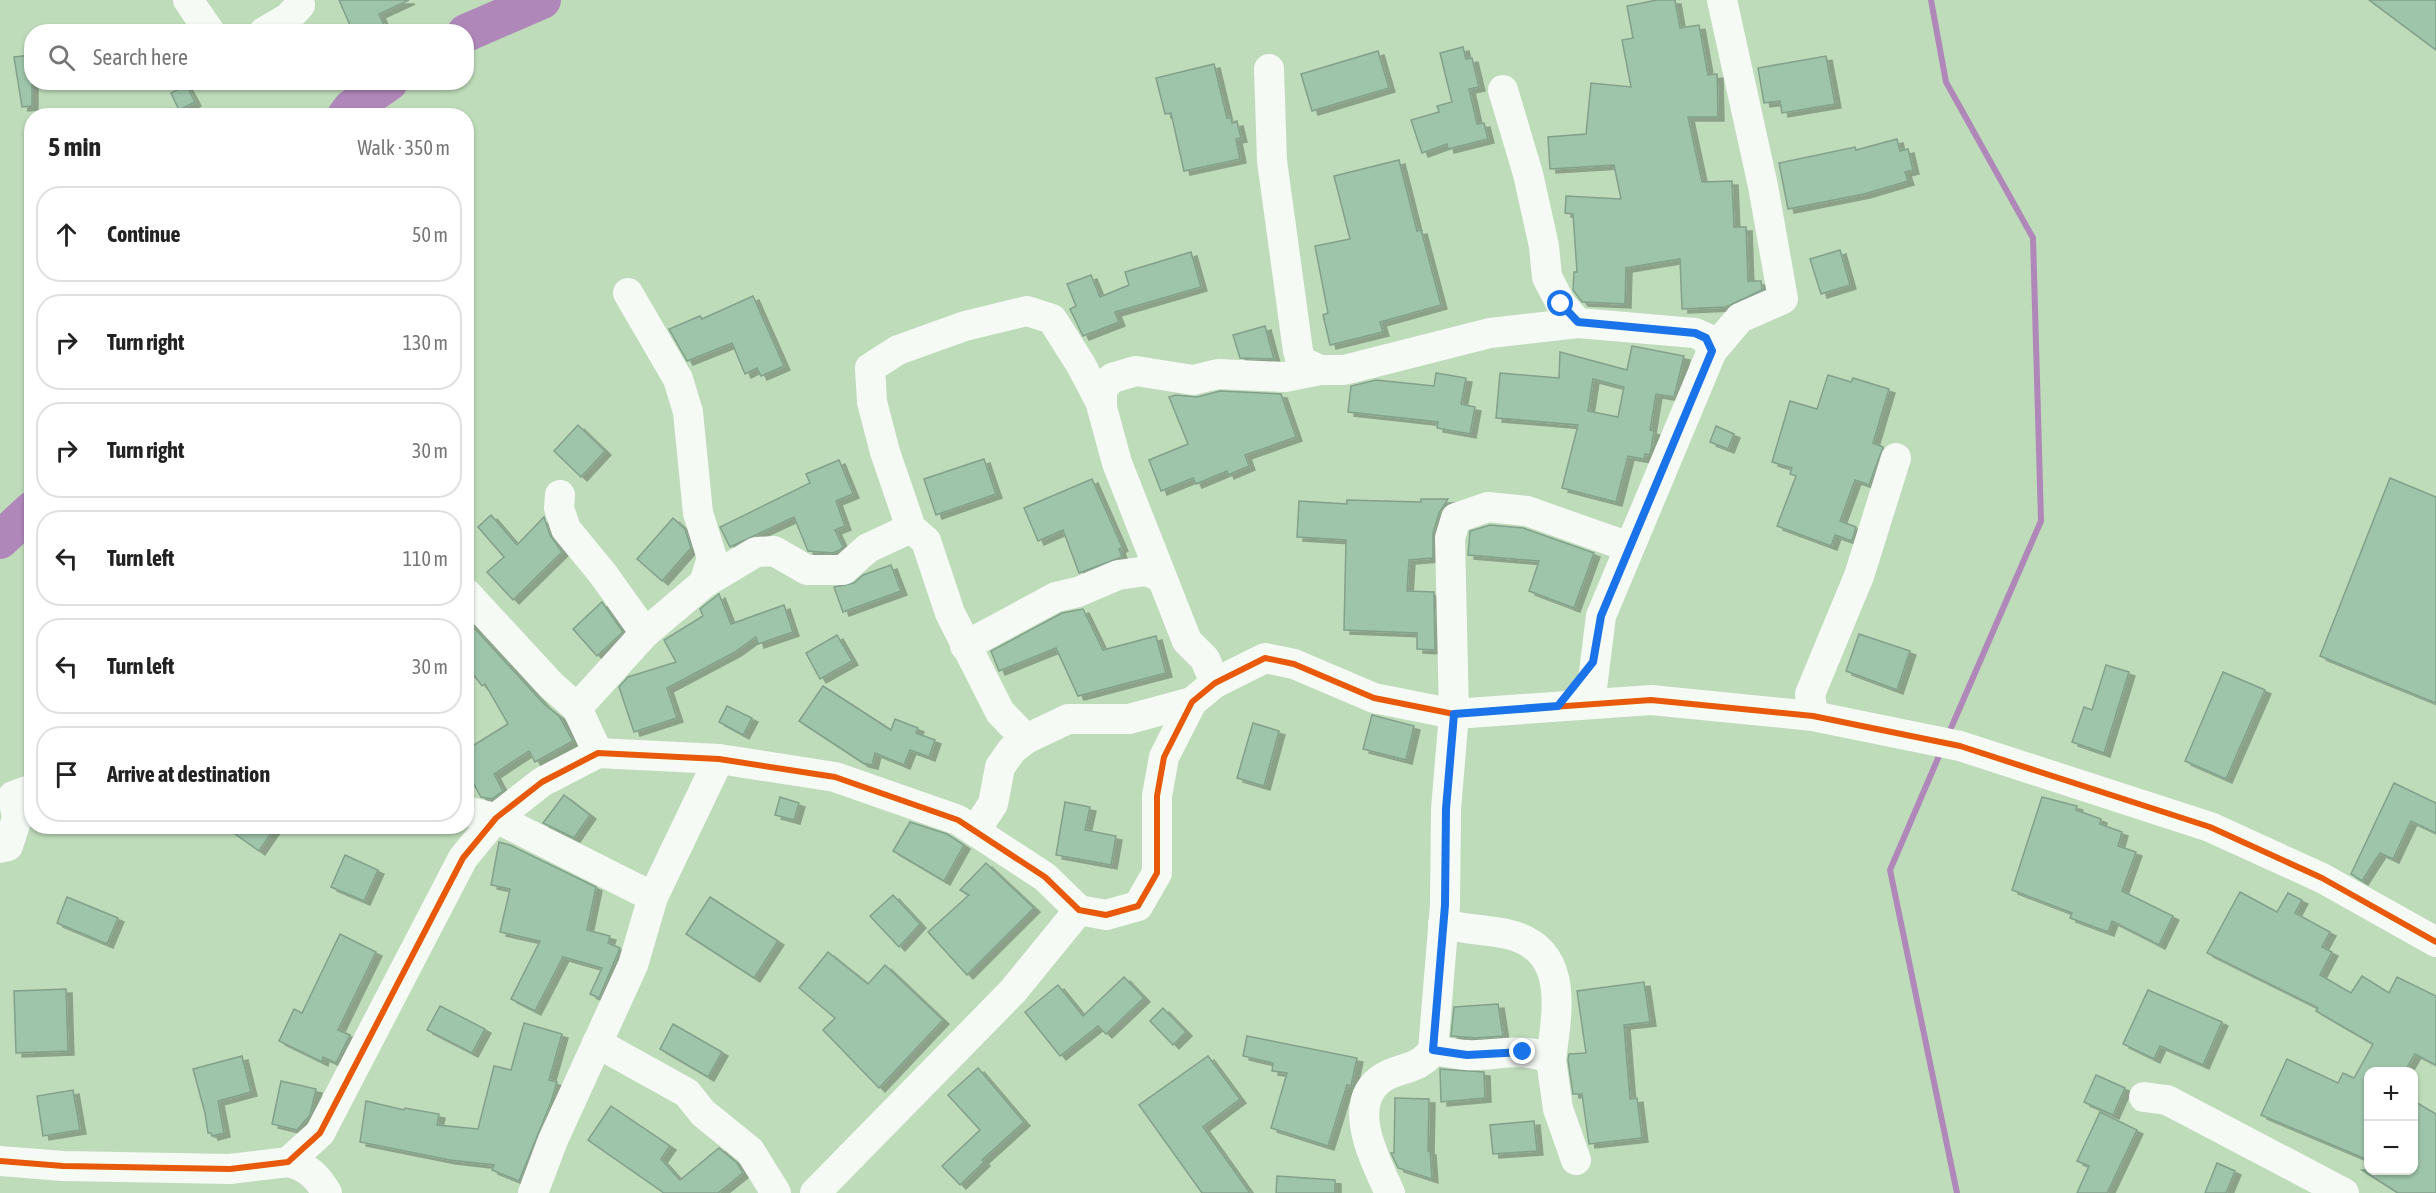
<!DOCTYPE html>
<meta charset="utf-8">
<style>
:root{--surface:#fff;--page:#f6f6f6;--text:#222;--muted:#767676;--line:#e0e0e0}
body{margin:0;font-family:"Asap Condensed",sans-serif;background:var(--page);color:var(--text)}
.controls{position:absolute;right:18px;bottom:18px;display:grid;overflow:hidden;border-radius:12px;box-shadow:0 2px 4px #0004}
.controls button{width:54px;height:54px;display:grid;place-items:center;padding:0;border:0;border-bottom:2px solid var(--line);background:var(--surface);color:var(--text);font:30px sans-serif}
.stop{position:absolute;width:18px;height:18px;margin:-14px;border:4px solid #1a73e8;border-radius:50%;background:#fff}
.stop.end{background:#1a73e8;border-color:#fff;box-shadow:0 2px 6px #0008}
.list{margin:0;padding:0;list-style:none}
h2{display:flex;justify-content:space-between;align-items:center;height:78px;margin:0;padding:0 24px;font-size:26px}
h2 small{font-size:20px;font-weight:400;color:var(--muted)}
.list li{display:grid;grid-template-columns:39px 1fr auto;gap:18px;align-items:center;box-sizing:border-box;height:96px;margin:0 12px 12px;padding:0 12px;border:2px solid var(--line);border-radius:24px}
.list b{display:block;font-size:22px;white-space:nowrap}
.list em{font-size:20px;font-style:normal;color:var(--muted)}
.icon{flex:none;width:33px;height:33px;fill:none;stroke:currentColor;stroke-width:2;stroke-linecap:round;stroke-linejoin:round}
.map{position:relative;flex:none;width:2436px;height:1193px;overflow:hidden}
.search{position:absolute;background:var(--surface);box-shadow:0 2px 4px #0004;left:24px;top:24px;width:450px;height:66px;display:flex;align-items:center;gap:15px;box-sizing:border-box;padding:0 21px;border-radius:24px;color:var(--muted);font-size:22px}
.panel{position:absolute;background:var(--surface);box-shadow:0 2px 4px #0004;left:24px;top:108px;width:450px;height:726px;border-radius:24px}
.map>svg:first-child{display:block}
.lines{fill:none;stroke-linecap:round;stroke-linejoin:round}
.stream{stroke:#b087b9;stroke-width:6}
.river{stroke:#b087b9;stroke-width:38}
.building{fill:#9ec5aa;stroke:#82a08a;stroke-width:1.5;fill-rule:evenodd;filter:url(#shadow)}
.minor{stroke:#f5faf5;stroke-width:30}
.cycleway-casing{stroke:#f3fef1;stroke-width:10}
.cycleway{stroke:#e8590c;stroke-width:6}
.route{stroke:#1a73e8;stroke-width:8}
</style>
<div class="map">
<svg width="2436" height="1193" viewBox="0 0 2436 1193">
<defs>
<filter id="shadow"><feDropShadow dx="6" dy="4" stdDeviation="0" flood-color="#0004"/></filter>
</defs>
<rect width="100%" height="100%" fill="#bedcba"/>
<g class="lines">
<g class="stream">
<path d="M1931 0 1946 82 2033 238 2041 521 1948 735"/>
<path d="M1942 749 1890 870 1957 1193"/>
</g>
<g class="river">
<path d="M466 33 542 0"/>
<path d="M346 116 352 108 389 82"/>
<path d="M0 540 32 510"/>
</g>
</g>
<g class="building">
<path d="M339 0H409L379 14 384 25 367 32H353Z"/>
<path d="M1657 0H1675L1680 28 1699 25 1708 75 1717 74 1718 117H1688L1702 182 1732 181 1734 227H1746L1748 281H1761L1762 290 1726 307 1682 309 1680 259 1626 268 1625 304 1582 302 1573 290 1574 272H1577L1573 214 1565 213 1566 196 1621 199 1614 165 1550 169 1548 137 1586 134 1591 83 1631 87 1622 40 1633 38 1627 6Z"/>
<path d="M2369 0H2436V50Z"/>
<path d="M1463 47 1466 59 1472 58 1479 87 1469 89 1477 124 1484 123 1488 139 1448 149 1447 144 1422 153 1411 120 1439 112 1437 106 1452 102 1440 53Z"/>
<path d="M1378 51 1389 88 1312 111 1301 74Z"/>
<path d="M32 55V106L22 107 14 57Z"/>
<path d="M1826 56 1835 104 1782 113 1780 101 1764 103 1758 68Z"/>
<path d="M1214 64 1227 118 1231 117 1232 123 1237 122 1241 138 1236 139 1240 159 1184 171 1171 113 1165 114 1156 78Z"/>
<path d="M186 85 195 102 179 110 171 93Z"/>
<path d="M1897 139 1900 151 1908 149 1913 170 1905 172 1908 181 1864 194 1788 209 1779 163 1855 147 1856 150Z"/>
<path d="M1399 160 1417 231 1421 230 1441 305 1380 322 1383 332 1330 345 1323 315 1328 313 1315 246 1350 239 1334 176Z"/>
<path d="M1840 250 1850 285 1821 294 1810 259Z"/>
<path d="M1191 252 1201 287 1115 312 1119 322 1083 336 1070 309 1076 306 1067 284 1091 275 1100 297 1129 285 1125 272Z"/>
<path d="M753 296 784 366 761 376 757 368 745 374 732 343 687 361 669 329 700 316 702 319Z"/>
<path d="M1265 326 1274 359 1240 358 1233 335Z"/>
<path d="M1632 346 1684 356 1674 397 1656 394 1650 430 1654 431 1650 455 1645 454 1644 459 1628 456 1616 502 1562 488 1578 425 1496 418 1500 373 1559 378 1560 352 1627 370ZM1593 379 1624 387 1618 417 1588 411Z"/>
<path d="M1436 373 1466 378 1461 404 1475 407 1470 434 1437 428 1438 422 1348 412 1351 386 1376 380 1434 386Z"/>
<path d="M1828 375 1851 382 1853 378 1889 389 1873 443 1883 447 1869 485 1855 480 1840 521 1856 527 1852 541 1835 535 1831 546 1777 526 1796 476 1790 474 1792 468 1772 462 1790 401 1817 409Z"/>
<path d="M1220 391 1281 394 1296 437 1245 455 1249 466 1228 475 1227 471 1196 484 1193 478 1161 491 1149 460 1188 444 1169 397 1176 395 1197 397Z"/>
<path d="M578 425 605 451 581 477 554 451Z"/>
<path d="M1716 426 1734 434 1728 449 1710 442Z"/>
<path d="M984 459 996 494 936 515 924 479Z"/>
<path d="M839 460 853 494 836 501 845 526 835 530 843 547 840 550 833 553 808 551 794 517 730 547 720 527 810 483 806 474Z"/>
<path d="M2390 478 2436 497V703L2320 656Z"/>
<path d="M1092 479 1122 547 1119 549 1122 557 1079 573 1063 530 1038 541 1024 508Z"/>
<path d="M1421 499H1448L1439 513 1433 533V558L1409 560 1407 591 1434 592 1435 650 1417 649V633L1344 630 1346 540 1297 537 1299 501 1347 504V500L1421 502Z"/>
<path d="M491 515 517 545 544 517 550 535 562 552 513 600 487 572 504 557 478 527Z"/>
<path d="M673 518 685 529 691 548 662 581 637 559Z"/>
<path d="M1490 525 1523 528 1594 553 1574 608 1529 591 1539 561 1468 555 1470 531Z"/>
<path d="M891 565 901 591 843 612 834 587 854 583 863 575Z"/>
<path d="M719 594 731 624 784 605 793 632 758 644 756 637 735 652 667 688 677 718 634 732 619 687 628 677 676 662 664 640 703 616 700 609Z"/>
<path d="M602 602 623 632 597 656 573 629Z"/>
<path d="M1083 609 1103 650 1156 636 1166 673 1078 696 1056 648 999 671 991 651 1062 613Z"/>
<path d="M466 619 544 704 559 716 573 741 535 762 529 751 494 774 503 791 492 799 481 797 466 770V750L508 724 485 684 482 686 466 665Z"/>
<path d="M1859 634 1910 651 1897 690 1846 671Z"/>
<path d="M837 635 852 661 820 679 806 653Z"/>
<path d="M2106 665 2129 672 2104 753 2072 742 2084 707 2092 710Z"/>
<path d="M2223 672 2265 690 2226 779 2185 761Z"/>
<path d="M823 686 891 730 895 719 918 728 916 733 935 740 929 757 910 750 904 765 875 753 872 765 863 763 799 721Z"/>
<path d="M727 706 752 718 743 735 719 722Z"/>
<path d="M1372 715 1414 726 1406 760 1363 749Z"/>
<path d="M1253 723 1279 731 1264 786 1237 778Z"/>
<path d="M2394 783 2436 803V833L2411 821 2393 859 2380 853 2362 881 2351 874Z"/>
<path d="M564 795 590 815 574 838 543 823Z"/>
<path d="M780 797 799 803 794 820 775 815Z"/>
<path d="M2042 797 2077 806 2076 810 2101 819 2100 824 2122 832 2118 846 2136 852 2122 891 2173 916 2159 945 2112 921 2108 932 2070 918 2072 913 2012 890Z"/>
<path d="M1065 802 1090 807 1085 830 1116 836 1111 865 1056 855Z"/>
<path d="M910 822 947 834 964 845 944 881 893 851Z"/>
<path d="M224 826H276L259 851Z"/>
<path d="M499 842 510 845 596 887 587 930 610 936 608 943 620 948 599 998 590 994 602 968 563 957 535 1011 511 999 540 941 500 932 510 889 491 885Z"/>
<path d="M345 855 378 870 364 901 331 887Z"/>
<path d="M986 863 1034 908 967 975 928 932 969 895 960 890Z"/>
<path d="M2240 892 2277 912 2288 893 2302 900 2295 913 2330 932 2322 947 2332 952 2320 975 2351 993 2362 976 2389 993 2397 977 2436 996V1065L2415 1054 2405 1071H2368V1160L2261 1115 2287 1059 2338 1083 2343 1073 2354 1078 2373 1044 2316 1011 2318 1008 2207 953Z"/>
<path d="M893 895 920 924 899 947 870 916Z"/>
<path d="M67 897 118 918 107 944 57 923Z"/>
<path d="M710 897 778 941 754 978 686 934Z"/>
<path d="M340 934 376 952 338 1030 350 1035 336 1063 323 1057 322 1062 279 1041 294 1009 302 1013Z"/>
<path d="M828 952 868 984 885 965 943 1020 879 1088 823 1030 835 1018 799 988Z"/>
<path d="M1124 977 1144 998 1106 1034 1098 1026 1060 1056 1025 1012 1058 985 1083 1016Z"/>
<path d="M1644 982 1650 1022 1624 1025 1630 1099 1637 1098 1642 1138 1589 1144 1582 1094H1573L1568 1060 1569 1054 1586 1053 1577 991Z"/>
<path d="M66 989 68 1051 16 1053 14 991Z"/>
<path d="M2148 990 2222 1022 2203 1065 2160 1046 2154 1059 2123 1044Z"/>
<path d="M1498 1004 1503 1036 1476 1038 1451 1036 1454 1007Z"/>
<path d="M440 1006 485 1029 472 1053 427 1030Z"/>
<path d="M1163 1008 1186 1032 1173 1045 1150 1021Z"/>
<path d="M524 1023 562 1034 549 1080 557 1082 551 1102 519 1181 492 1170 494 1165 450 1160 360 1142 366 1101 404 1110 405 1108 439 1114 437 1125 478 1129 494 1066 511 1070Z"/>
<path d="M673 1024 722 1052 708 1077 660 1049Z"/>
<path d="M1247 1036 1357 1058 1351 1086 1347 1085 1328 1146 1271 1128 1287 1073 1272 1071 1273 1063 1243 1056Z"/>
<path d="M242 1056 251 1092 218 1101 224 1133 212 1136 211 1133H208L205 1113 193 1069Z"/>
<path d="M1208 1056 1240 1099 1203 1127 1250 1193H1202L1139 1105Z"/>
<path d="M978 1068 1024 1122 982 1160 984 1162 960 1185 942 1166 980 1130 948 1095Z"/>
<path d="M1440 1069 1484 1072 1485 1098 1441 1102Z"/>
<path d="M2096 1075 2125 1088 2113 1115 2084 1102Z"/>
<path d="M281 1081 316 1089 310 1115 297 1130 272 1124Z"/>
<path d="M73 1090 80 1130 43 1136 37 1096Z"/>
<path d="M1395 1098 1429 1099 1428 1151H1430L1432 1179 1398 1168 1391 1153H1394Z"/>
<path d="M2414 1101 2436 1114V1193H2398L2362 1170H2414Z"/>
<path d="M611 1106 670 1146 661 1159 680 1180 719 1148 737 1163 743 1173 718 1193H664L588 1140Z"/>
<path d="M2100 1112 2137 1130 2107 1193H2077L2089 1166 2077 1161Z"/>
<path d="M1534 1121 1537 1151 1493 1154 1490 1125Z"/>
<path d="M2217 1163 2235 1171 2226 1193H2205Z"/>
<path d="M1277 1176 1335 1180V1193H1276Z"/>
</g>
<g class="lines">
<g class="minor">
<path d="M188 0 210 32"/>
<path d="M264 32 288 18 300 5 299 0"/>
<path d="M1269 69 1272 161 1298 351 1301 361 1320 370"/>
<path d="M1503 90 1528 174 1544 246 1547 277 1561 304 1578 323"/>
<path d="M628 293 678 379 688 412 698 513 712 558 704 583"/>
<path d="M560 495 559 508 566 529 603 574 645 633"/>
<path d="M466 593 551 685 577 708 598 753"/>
<path d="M965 646 1056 597 1078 592 1118 575 1147 571 1160 577"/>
<path d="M1215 683 1205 659 1187 641 1117 463 1102 408V389L1112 378 1136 371 1193 380 1218 374 1285 377 1320 370H1344L1490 333 1578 323 1695 333 1706 338 1712 351"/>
<path d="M1590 704 1601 616 1712 351 1740 318 1783 299 1763 186 1722 0"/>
<path d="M577 708 645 633 704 583 756 552 774 551 807 570H843L868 548 911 528"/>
<path d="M1813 716 1810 694 1859 576 1896 458"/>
<path d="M1026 739 1000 712 950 613 926 541 911 528 885 452 872 402 870 368 898 350 965 326 1027 311 1052 319 1081 365 1102 405"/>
<path d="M466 811 496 818 653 897"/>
<path d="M975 831 993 804 1000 767 1012 750 1026 739 1068 719H1129L1192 702"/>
<path d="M0 848 8 846 17 818 13 796 32 789"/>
<path d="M1443 924C1464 929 1486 930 1507 934 1571 949 1557 1011 1551 1060"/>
<path d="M597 1043 687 1093 703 1113 750 1151 776 1193"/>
<path d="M1433 1050C1444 1052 1455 1054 1466 1055 1494 1057 1525 1045 1551 1060L1558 1109 1576 1160"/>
<path d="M2144 1097 2167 1100 2344 1193"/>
<path d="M0 1161 63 1166 230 1169 288 1162 320 1133 463 858 496 818 542 782 598 753 719 759 835 777 958 820 1045 877 1079 910 1106 915 1138 906 1157 873V796L1164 757 1192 702 1215 683 1265 658 1294 664 1374 698 1454 714 1651 700 1813 716 1960 746 2210 827 2322 878 2436 942"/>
<path d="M288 1162C308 1167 317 1176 327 1193"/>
<path d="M533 1193 553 1140 633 965 653 897 719 759"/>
<path d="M815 1193 1013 991 1079 910"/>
<path d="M1390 1193C1376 1162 1343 1102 1384 1077 1402 1067 1420 1069 1433 1050L1445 905 1446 809 1454 714 1450 538 1456 518 1488 507 1527 511 1629 547"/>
</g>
<g class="cycleway-casing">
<path id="cycleway" d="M0 1161 63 1166 230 1169 288 1162 320 1133 463 858 496 818 542 782 598 753 719 759 835 777 958 820 1045 877 1079 910 1106 915 1138 906 1157 873V796L1164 757 1192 702 1215 683 1265 658 1294 664 1374 698 1454 714 1651 700 1813 716 1960 746 2210 827 2322 878 2436 942"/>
</g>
<use href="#cycleway" class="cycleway"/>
</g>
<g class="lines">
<path class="route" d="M1523 1052 1467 1055 1433 1050 1445 905 1446 809 1454 714 1558 706 1593 662 1601 616 1712 351 1706 338 1695 333 1578 322 1561 304"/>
</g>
</svg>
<div class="controls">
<button>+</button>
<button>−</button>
</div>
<div class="stop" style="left:1561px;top:304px"></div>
<div class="stop end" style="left:1523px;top:1052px"></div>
<div class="search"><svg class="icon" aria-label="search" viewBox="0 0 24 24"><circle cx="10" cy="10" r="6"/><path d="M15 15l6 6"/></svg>Search here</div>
<section class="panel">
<h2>5 min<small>Walk · 350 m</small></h2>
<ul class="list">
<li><svg class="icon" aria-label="ahead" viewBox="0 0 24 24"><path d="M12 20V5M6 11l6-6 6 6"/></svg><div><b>Continue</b></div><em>50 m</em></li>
<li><svg class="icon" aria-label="right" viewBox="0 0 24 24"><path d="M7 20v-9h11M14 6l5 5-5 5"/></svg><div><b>Turn right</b></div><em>130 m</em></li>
<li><svg class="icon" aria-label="right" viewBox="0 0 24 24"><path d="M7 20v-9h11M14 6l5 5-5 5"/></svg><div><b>Turn right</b></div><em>30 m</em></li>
<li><svg class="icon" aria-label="left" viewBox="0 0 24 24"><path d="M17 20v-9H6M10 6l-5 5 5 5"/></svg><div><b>Turn left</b></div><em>110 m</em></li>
<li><svg class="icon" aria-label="left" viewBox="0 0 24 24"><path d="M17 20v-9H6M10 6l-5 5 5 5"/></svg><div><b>Turn left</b></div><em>30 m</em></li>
<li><svg class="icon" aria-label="arrive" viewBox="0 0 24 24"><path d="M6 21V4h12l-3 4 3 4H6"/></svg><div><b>Arrive at destination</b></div></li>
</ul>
</section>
</div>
